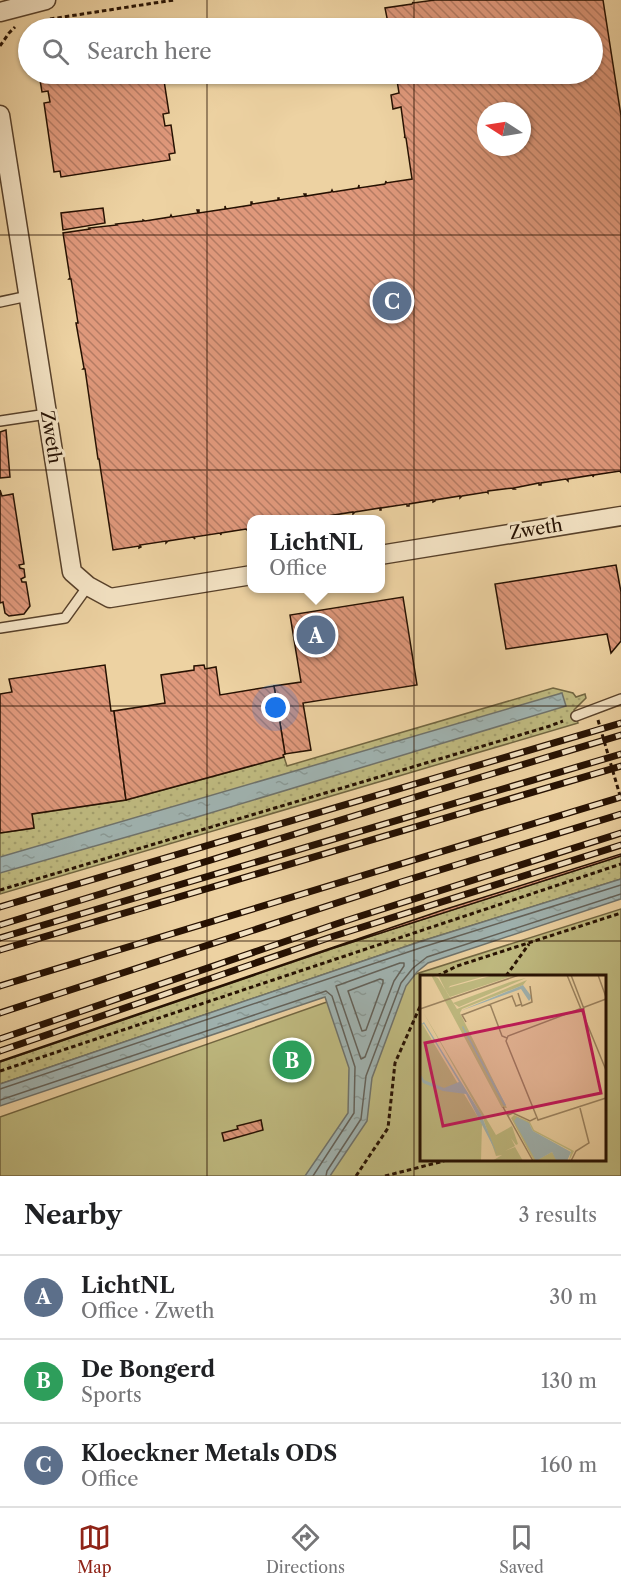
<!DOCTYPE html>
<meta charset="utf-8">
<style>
:root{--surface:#fff;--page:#f6f6f6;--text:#202124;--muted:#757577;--line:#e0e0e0;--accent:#8f2418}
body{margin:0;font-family:"Libre Caslon Text",serif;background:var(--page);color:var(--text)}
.compass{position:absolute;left:477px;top:102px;width:54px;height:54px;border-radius:50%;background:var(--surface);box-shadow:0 2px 4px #0004;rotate:282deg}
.you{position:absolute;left:276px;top:708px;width:21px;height:21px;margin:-15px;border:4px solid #fff;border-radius:50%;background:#1a73e8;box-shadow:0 0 0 9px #1a73e833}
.badge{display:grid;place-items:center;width:39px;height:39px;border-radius:50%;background:var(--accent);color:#fff;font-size:20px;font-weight:700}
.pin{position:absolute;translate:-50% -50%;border:3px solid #fff;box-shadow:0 2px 6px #0006}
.popup{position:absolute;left:247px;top:515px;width:138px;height:78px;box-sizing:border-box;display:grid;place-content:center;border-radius:12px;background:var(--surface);filter:drop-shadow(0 2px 4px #0005);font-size:20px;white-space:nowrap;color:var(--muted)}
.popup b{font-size:22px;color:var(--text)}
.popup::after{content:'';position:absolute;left:50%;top:100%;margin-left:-12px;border:12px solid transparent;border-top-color:var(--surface)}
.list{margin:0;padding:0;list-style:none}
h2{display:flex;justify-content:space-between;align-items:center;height:78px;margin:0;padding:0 24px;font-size:26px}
h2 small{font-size:20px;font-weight:400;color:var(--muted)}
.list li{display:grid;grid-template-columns:39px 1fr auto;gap:18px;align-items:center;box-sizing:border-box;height:84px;padding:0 24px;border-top:2px solid var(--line)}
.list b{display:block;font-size:22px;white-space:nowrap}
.list p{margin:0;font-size:20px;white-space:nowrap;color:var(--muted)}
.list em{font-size:20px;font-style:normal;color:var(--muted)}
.icon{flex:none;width:33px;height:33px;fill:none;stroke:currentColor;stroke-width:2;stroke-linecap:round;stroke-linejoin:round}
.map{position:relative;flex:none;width:621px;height:1176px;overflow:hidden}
.search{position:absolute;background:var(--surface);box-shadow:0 2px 4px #0004;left:18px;right:18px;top:18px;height:66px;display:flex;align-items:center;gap:15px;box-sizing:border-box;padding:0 21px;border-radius:33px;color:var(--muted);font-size:22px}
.sheet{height:330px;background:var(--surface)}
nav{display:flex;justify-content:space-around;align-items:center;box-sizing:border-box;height:84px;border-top:2px solid var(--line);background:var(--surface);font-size:16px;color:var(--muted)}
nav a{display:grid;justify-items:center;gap:3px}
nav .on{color:var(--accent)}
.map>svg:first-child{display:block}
.grass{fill:url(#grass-dots);stroke:#726641;stroke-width:1.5}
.park{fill:#bfba80;stroke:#726641;stroke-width:1.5;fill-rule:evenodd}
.water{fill:url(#water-ripples);stroke:#6f736c;stroke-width:1.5}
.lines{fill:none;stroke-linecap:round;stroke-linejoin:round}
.shore{stroke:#63625a;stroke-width:1.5}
.building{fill:url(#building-back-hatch);stroke:#261102;stroke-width:1.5;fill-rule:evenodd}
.lane-casing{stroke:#58412a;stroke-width:12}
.street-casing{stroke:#58412a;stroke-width:21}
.path{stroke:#261102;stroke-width:3;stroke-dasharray:4.5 3;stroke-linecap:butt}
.lane{stroke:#f3e2c3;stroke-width:9}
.street{stroke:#f3e2c3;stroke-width:18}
.rail-casing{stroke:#261102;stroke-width:7}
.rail{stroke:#f3e2c3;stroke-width:4.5;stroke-dasharray:14;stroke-linecap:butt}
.grid{fill:none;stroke:#261102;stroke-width:1.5;stroke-opacity:0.55}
.labels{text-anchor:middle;stroke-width:6;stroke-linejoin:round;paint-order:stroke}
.street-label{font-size:18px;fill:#261102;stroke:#f3e2c3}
.inset-road{fill:none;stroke:#9d8562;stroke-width:1.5}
.view{fill:#c2185b;fill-opacity:0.15;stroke:#c2185b;stroke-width:3}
.inset-edge{fill:none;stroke:#261102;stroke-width:3}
</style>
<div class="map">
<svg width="621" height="1176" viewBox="0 0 621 1176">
<defs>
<pattern id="grass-dots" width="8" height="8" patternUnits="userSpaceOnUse" patternTransform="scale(1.5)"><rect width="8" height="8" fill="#bfba80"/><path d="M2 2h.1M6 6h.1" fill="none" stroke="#a49f6d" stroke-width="1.8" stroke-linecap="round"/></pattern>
<pattern id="water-ripples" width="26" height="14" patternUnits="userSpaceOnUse" patternTransform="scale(1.5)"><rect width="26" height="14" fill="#a0b4b2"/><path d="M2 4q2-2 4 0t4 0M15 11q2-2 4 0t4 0" fill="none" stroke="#8a9a97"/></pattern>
<pattern id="building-back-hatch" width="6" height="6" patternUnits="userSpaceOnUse" patternTransform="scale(1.5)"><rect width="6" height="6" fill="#df987b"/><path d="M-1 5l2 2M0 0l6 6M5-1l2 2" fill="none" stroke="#b57b63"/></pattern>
</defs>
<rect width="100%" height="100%" fill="#edd2a2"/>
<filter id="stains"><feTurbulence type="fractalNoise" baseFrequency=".00333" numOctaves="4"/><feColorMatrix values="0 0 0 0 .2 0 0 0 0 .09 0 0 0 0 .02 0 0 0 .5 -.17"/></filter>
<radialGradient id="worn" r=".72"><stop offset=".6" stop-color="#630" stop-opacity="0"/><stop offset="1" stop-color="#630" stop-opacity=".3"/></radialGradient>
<g class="grass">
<path d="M553 688 573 693 576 697 585 694 586 698 574 710 578 723 0 894V833L34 828 32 814 126 800 284 757 287 766Z"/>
<path d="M621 856V879L422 941 0 1084V1062L334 948Z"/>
</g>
<path class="park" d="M621 909V1176H0V1117L324 1003ZM422 976H604V1160H422Z"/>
<g class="water">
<path d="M562 693 566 706 197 817 0 873V857Z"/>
<path d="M621 879V899L428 963 417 972 406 986 372 1078 367 1121 330 1176H305L348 1113 349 1068 325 997 0 1106V1084L422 941Z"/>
</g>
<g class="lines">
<g class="shore">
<path d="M400 963H404V966L394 981 365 1057 361 1059 336 986Z"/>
<path d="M380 979 383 980V983L366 1030 362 1031 348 991Z"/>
<path d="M0 1089 423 947 621 885"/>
<path d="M0 1100 326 991 332 996 355 1067 354 1113 313 1176"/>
<path d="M326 1176 327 1171 361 1119 366 1076 401 983 413 968 427 957 621 894"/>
</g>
</g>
<g class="building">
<path d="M435 0H603L621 116V473L620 471 594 475 593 477V475L568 479V481L566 479 541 483V485H539V483L514 488 515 489H513V488L488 491V493L487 492 462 496 460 498V496L435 500V501L433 502V500L409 504V506H407V504L381 508V510H380V508L355 512 353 514V512L328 516V518L326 517 308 520H252V528L248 529V531L246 529 221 533V535L220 533 194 537 195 539 193 537 168 541 166 543V541L140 545 141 547 139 548V546L113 550 99 459H98L85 369H83L84 368 76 323H78L71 279H69L70 278 63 233 90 229 89 228 117 225 116 224 143 221V220L145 221 170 217 171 215 172 217 198 213 197 210H199V213L225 209V206L226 209 251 205V202H252V204L278 200V198H279V200L305 196 304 194H306V196L331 192 332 190 333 192 358 188 359 185V188L385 184 386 181V183L412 179 406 138 404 137H405L401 107 393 109 391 95 399 93 396 74H592V28H389L385 8 412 4 413 2V3ZM486 111H522V147H486Z"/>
<path d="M39 74H163L169 113 163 114 165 126 171 125 175 153 169 154 170 160 61 177 60 171 54 172 44 103 50 102 48 91 42 92Z"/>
<path d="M103 208 105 223 63 230 61 213Z"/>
<path d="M6 430 10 477 0 478V432Z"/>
<path d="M0 490 2 496 13 494 24 564 19 565 20 568 24 569 25 577 21 579 22 582H26L30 606 24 614 9 616 5 613 3 602 0 603Z"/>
<path d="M616 565 621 592V641L611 653 607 634 506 649 495 584Z"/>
<path d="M403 597 417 685 303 703 311 750 285 754 274 686 301 682 290 615Z"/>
<path d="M105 665 111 711H114L126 800 32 814 34 828 0 833V694L12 692 9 679Z"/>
<path d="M204 665 205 669 216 667 220 695 274 686 285 754 283 755 284 757 126 800 114 711 165 703 161 675 194 670V666Z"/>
<path d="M621 854V856L334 948 0 1062V1061L334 947 443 910Z"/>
<path d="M261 1120 263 1130 224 1141 222 1133 238 1129 237 1126Z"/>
</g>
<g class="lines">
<g class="lane-casing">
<g id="lane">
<path d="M0 302 28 296"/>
<path d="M0 421 47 414"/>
<path d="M0 628 65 618 88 586"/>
<path d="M576 716 621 699"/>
</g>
</g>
<g class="street-casing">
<g id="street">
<path d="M0 12 46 0"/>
<path d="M0 115 72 572 88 586 110 598 252 575"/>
<path d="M380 555 621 516"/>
</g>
</g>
<g class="path">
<path d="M50 19 174 0"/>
<path d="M0 46 9 33 15 27"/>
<path d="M598 720 621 799"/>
<path d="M0 890 550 726 563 721"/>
<path d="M437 976 457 966 621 913"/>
<path d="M506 976 529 944"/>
<path d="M0 1071 621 864"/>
<path d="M356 1176 388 1128 395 1063 422 1002"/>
<path d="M385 1176 444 1161"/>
</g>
<use href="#lane" class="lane"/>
<use href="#street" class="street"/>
<g class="rail-casing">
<g id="rail">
<path d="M0 907 621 723"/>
<path d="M0 925 422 795 621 735"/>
<path d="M0 938 621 754"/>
<path d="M0 950 621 766"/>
<path d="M0 986 621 797"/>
<path d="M0 1013 401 882 621 814"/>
<path d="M0 1039 345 921 621 833"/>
<path d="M0 1051 331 937 621 845"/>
</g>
</g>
<use href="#rail" class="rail"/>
</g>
<path class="grid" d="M207 0V28M414 0V28M207 74V1176M414 74V1176M0 235H621M0 470H621M0 706H621M0 941H621"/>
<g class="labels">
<g class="street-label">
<text transform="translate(51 437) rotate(81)" y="6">Zweth</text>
<text transform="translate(536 529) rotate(-9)" y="6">Zweth</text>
</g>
</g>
<g transform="translate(420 975)">
<rect width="186" height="186" fill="#edd2a2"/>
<path d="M11 0 18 3 37 34 107 5 103 10 42 34 40 38 87 133H82ZM18 0H69L30 11 26 16ZM3 37 76 160 92 151 98 169 96 170 91 163 95 171 85 176 95 172 103 186H72L82 180 76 181 63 143ZM94 140 110 147 114 155 154 176 149 186 151 176 113 156 109 148 117 185 132 177 138 186H114L91 143Z" fill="#bfba80"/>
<path d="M95 0 30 22 26 16 27 13 70 1ZM106 3 39 32 33 28 93 6Z" fill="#bfba80"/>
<path d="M0 45 62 149 61 186H0Z" fill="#bfba80"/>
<path d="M103 10 112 22 109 26 101 14 40 36ZM4 47 61 139 77 179 46 119 23 116 3 108 0 102V98L4 105 24 113 39 107 4 49 0 50ZM43 51 86 130 84 131 42 52ZM97 142 109 148 113 156 151 177 147 186 136 185 132 177 116 186 94 146Z" fill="#a0b4b2"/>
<path class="inset-road" d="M147 0 186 95M151 0 164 34M178 0 186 22M98 18 102 31 112 27 110 11M186 24 88 61 86 66 118 145 186 123M70 29 82 61 87 63M0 34 99 0M46 47 42 40 92 21 96 31 102 29M83 132 113 186M88 140 93 138 110 146 116 143M151 186 156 176 169 168 160 133"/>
<path class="view" d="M163 35 181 118 23 151 5 68Z"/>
<rect width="186" height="186" class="inset-edge"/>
</g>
<rect width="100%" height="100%" filter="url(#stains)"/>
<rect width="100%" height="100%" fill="url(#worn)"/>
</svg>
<svg class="compass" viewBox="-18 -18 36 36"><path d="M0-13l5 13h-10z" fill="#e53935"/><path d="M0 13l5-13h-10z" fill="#757577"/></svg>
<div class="you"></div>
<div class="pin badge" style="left:316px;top:635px;background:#5c6f8a">A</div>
<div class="popup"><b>LichtNL</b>Office</div>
<div class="pin badge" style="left:292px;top:1060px;background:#2e9e5b">B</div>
<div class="pin badge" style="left:392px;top:301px;background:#5c6f8a">C</div>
<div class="search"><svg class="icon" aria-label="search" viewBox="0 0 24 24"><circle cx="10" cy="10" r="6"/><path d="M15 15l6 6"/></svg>Search here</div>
</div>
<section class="sheet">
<h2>Nearby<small>3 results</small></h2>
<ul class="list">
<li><span class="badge" style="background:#5c6f8a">A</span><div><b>LichtNL</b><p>Office · Zweth</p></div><em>30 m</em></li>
<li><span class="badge" style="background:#2e9e5b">B</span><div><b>De Bongerd</b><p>Sports</p></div><em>130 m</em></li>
<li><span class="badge" style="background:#5c6f8a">C</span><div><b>Kloeckner Metals ODS</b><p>Office</p></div><em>160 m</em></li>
</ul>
</section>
<nav>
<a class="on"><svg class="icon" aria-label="map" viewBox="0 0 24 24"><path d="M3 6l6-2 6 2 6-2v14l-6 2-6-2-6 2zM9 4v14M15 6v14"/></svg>Map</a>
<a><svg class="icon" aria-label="directions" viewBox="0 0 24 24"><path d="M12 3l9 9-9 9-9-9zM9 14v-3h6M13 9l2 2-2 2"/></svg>Directions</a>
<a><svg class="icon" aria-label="saved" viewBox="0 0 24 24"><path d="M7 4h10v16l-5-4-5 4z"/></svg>Saved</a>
</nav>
